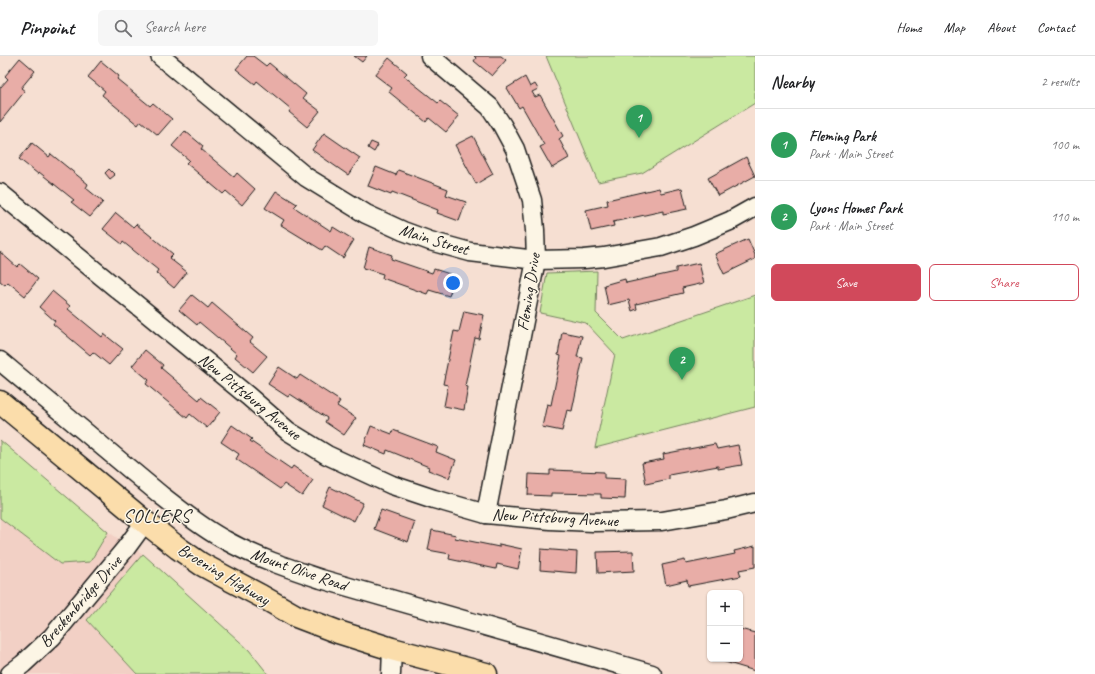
<!DOCTYPE html>
<meta charset="utf-8">
<style>
:root{--surface:#fff;--page:#f6f6f6;--text:#202124;--muted:#757577;--line:#e0e0e0;--accent:#d1495b}
body{margin:0;font-family:Caveat,sans-serif;background:var(--page);color:var(--text)}
.controls{position:absolute;right:12px;bottom:12px;display:grid;overflow:hidden;border-radius:6px;box-shadow:0 1px 3px #0004}
.controls button{width:36px;height:36px;display:grid;place-items:center;padding:0;border:0;border-bottom:1px solid var(--line);background:var(--surface);color:var(--text);font:20px sans-serif}
.you{position:absolute;left:453px;top:227px;width:14px;height:14px;margin:-10px;border:3px solid #fff;border-radius:50%;background:#1a73e8;box-shadow:0 0 0 6px #1a73e833}
.badge{display:grid;place-items:center;width:26px;height:26px;border-radius:50%;background:var(--accent);color:#fff;font-size:13px;font-weight:700}
.pin{position:absolute;translate:-50% -33px;filter:drop-shadow(0 1px 2px #0008)}
.pin::after{content:'';position:absolute;top:21px;width:14px;height:12px;background:inherit;clip-path:polygon(0 0,100% 0,50% 100%)}
.list{margin:0;padding:0;list-style:none}
h2{display:flex;justify-content:space-between;align-items:center;height:52px;margin:0;padding:0 16px;font-size:17px}
h2 small{font-size:13px;font-weight:400;color:var(--muted)}
.list li{display:grid;grid-template-columns:26px 1fr auto;gap:12px;align-items:center;box-sizing:border-box;height:72px;padding:0 16px;border-top:1px solid var(--line)}
.list b{display:block;font-size:15px;white-space:nowrap}
.list p{margin:0;font-size:13px;white-space:nowrap;color:var(--muted)}
.list em{font-size:13px;font-style:normal;color:var(--muted)}
.actions{display:flex;gap:8px;padding:12px 16px}
.actions a{flex:1;padding:9px 0;border:1px solid var(--accent);border-radius:6px;text-align:center;font-size:14px;color:var(--accent)}
.actions .main{background:var(--accent);color:#fff}
.icon{flex:none;width:22px;height:22px;fill:none;stroke:currentColor;stroke-width:2;stroke-linecap:round;stroke-linejoin:round}
.map{position:relative;flex:none;width:755px;height:618px;overflow:hidden}
header{display:flex;align-items:center;gap:24px;box-sizing:border-box;height:56px;padding:0 20px;background:var(--surface);border-bottom:1px solid var(--line)}
header strong{font-size:19px}
nav{display:flex;gap:22px;margin-inline-start:auto;font-size:14px}
.search{width:280px;height:36px;background:var(--page);display:flex;align-items:center;gap:10px;box-sizing:border-box;padding:0 14px;border-radius:6px;color:var(--muted);font-size:15px}
main{display:flex}
aside{flex:1;background:var(--surface)}
.map>svg:first-child{display:block}
.built{fill:#f2d0c5}
.green{fill:#cae9a1;stroke:#73825e}
.building{fill:#e8ada7;stroke:#1c1c1c}
.lines{fill:none;stroke-linecap:round;stroke-linejoin:round}
.minor-casing{stroke:#1c1c1c;stroke-width:21}
.major-casing{stroke:#1c1c1c;stroke-width:25}
.minor{stroke:#fcf5e5;stroke-width:18}
.major{stroke:#fbddab;stroke-width:22}
.labels{text-anchor:middle;stroke-width:3;stroke-linejoin:round;paint-order:stroke}
.street-label{font-size:17px;fill:#1c1c1c;stroke:#fcf5e5}
.neighbourhood-label{font-size:18px;letter-spacing:1px;fill:#1c1c1c;stroke:#fcf5e5}
</style>
<header>
<strong>Pinpoint</strong>
<div class="search"><svg class="icon" aria-label="search" viewBox="0 0 24 24"><circle cx="10" cy="10" r="6"/><path d="M15 15l6 6"/></svg>Search here</div>
<nav><a>Home</a><a>Map</a><a>About</a><a>Contact</a></nav>
</header>
<main>
<div class="map">
<svg width="755" height="618" viewBox="0 0 755 618">
<rect width="100%" height="100%" fill="#f6dfd2"/>
<filter id="ink" filterUnits="userSpaceOnUse"><feTurbulence type="fractalNoise" baseFrequency=".025" numOctaves="2"/><feDisplacementMap in="SourceGraphic" scale="8" xChannelSelector="R" yChannelSelector="G"/><feConvolveMatrix kernelMatrix="1 2 1 2 8 2 1 2 1" color-interpolation-filters="sRGB"/></filter>
<g filter="url(#ink)">
<path class="built" d="M0 462 60 508 90 506 108 476 143 498 87 564 137 618H0Z"/>
<g class="green">
<path d="M546 0H755V47L642 117 598 126Z"/>
<path d="M597 215 596 257 623 284 755 239V351L595 392 615 298 586 267 540 257 547 217 573 216Z"/>
<path d="M0 384 108 476 90 506 60 508 0 462Z"/>
<path d="M143 498 249 594 268 618H137L87 564Z"/>
</g>
<g class="building">
<path d="M247 0H253L266 10 269 7 306 38 303 42 320 55 307 71 289 56 291 53 257 25 255 28 236 13Z"/>
<path d="M354 0H367L362 6Z"/>
<path d="M474 0H501L506 4 492 20 474 5 476 2Z"/>
<path d="M20 2 35 15 21 32 25 35 0 66V32L8 23 5 20Z"/>
<path d="M389 2 407 17 404 20 438 47 440 45 459 60 446 76 429 62 426 66 389 36 392 32 375 19Z"/>
<path d="M101 5 119 20 117 23 150 50 153 47 172 63 158 79 141 65 138 69 102 39 105 35 88 21Z"/>
<path d="M525 21 530 31 535 28 538 33 532 36 535 41 540 39 563 80 559 83 569 102 552 112 540 91 544 89 522 50 519 52 507 32Z"/>
<path d="M185 75 203 90 201 93 234 121 237 117 255 133 242 149 226 135 223 138 186 107 189 104 172 90Z"/>
<path d="M324 77 360 102 348 119 312 94Z"/>
<path d="M473 80 493 118 476 128 455 89Z"/>
<path d="M371 86 378 89 374 96 368 92Z"/>
<path d="M32 87 49 101 51 98 88 128 86 132 103 146 90 161 71 146 74 144 39 116 38 118 19 103Z"/>
<path d="M746 101 755 120 718 140 708 122Z"/>
<path d="M376 111 396 119 398 114 448 133 446 139 466 146 459 165 437 157 438 154 392 136 391 139 368 130Z"/>
<path d="M109 113 115 119 110 123 105 117Z"/>
<path d="M659 132 661 137 682 132 687 153 663 158V155L613 166 614 170 591 175 586 154 608 149 607 144Z"/>
<path d="M276 135 297 148 294 151 331 175 333 171 354 184 343 202 325 190 322 194 281 169 284 164 265 152Z"/>
<path d="M116 157 133 171 136 168 173 198 169 202 187 216 174 232 156 217 158 214 123 186 122 188 103 173Z"/>
<path d="M748 183 755 199V203L724 218 715 198Z"/>
<path d="M369 191 392 199 391 203 432 217 434 213 456 220 449 240 429 234 427 238 382 222 383 218 363 212Z"/>
<path d="M0 196 17 211 20 208 38 223 25 240 8 226 5 229 0 225Z"/>
<path d="M699 207 704 227 682 232 683 237 636 248 637 253 632 255 629 244 608 249 604 229 625 223 626 227 676 216V212Z"/>
<path d="M52 235 70 250 68 253 102 281 104 278 123 293 109 309 93 296 90 299 53 268 55 265 39 251Z"/>
<path d="M192 239 208 252 212 247 253 282 250 286 267 300 253 316 235 301 237 298 199 266 197 269 179 254Z"/>
<path d="M464 255 484 259 479 283 475 282 465 330 468 331 464 354 444 350 448 329 443 328 454 275 459 276Z"/>
<path d="M562 276 582 280 577 301 583 302 572 355 567 354 562 375 542 371 547 348 551 349 561 300 558 299Z"/>
<path d="M145 294 163 309 161 312 199 344 201 341 220 356 207 372 190 358 187 362 146 328 149 324 132 310Z"/>
<path d="M279 311 297 323 300 319 340 345 337 350 356 362 344 379 325 366 327 362 290 338 288 341 268 328Z"/>
<path d="M232 369 252 383 250 385 291 413 293 410 313 424 302 440 284 428 280 433 236 403 239 398 221 386Z"/>
<path d="M371 370 392 378 393 374 438 391 436 396 456 404 449 422 428 414 429 411 387 394 386 398 364 389Z"/>
<path d="M715 388 717 393 738 389 742 409 718 413V410L674 418 669 419V423L646 428 642 407 664 403 663 398Z"/>
<path d="M550 414 604 416V422L626 423 625 443 601 442V438L551 437V440L528 439 529 418 550 419Z"/>
<path d="M330 431 363 447 354 465 322 449Z"/>
<path d="M381 454 415 466 408 486 374 473Z"/>
<path d="M432 474 456 479 455 482 499 491V488L522 493 518 513 497 508 496 513 449 503 450 498 428 494Z"/>
<path d="M755 490V511L739 514 741 520 688 530 687 524 666 529 662 509 685 504 686 508 735 498 734 495Z"/>
<path d="M541 493 577 496 576 517 540 514Z"/>
<path d="M633 495 634 515 598 517 597 496Z"/>
<path d="M740 573 755 577V615L715 603H740Z"/>
</g>
<g class="lines">
<g class="minor-casing">
<g id="minor">
<path d="M160 0 306 121 366 158 403 175 430 185 470 196 536 204 584 203 604 201 661 191 694 180 730 165 755 151"/>
<path d="M430 0 490 51 502 69 515 93 532 144 535 174 536 204 486 458"/>
<path d="M0 137 248 340 288 375 327 399 392 429 434 443 486 458 550 464 593 466 662 465 726 454 755 447"/>
<path d="M0 305 162 440C182 455 202 472 225 484 255 501 288 512 321 523L652 618"/>
<path d="M10 618 23 608 52 581 126 492 145 466"/>
<path d="M391 618 392 593"/>
</g>
</g>
<g class="major-casing">
<path id="major" d="M0 346 145 466 178 492 201 508 225 521 261 540 296 560 338 576 392 593 486 618"/>
</g>
<use href="#minor" class="minor"/>
<use href="#major" class="major"/>
</g>
</g>
<g class="labels">
<g class="street-label">
<text transform="translate(434 183) rotate(17)" y="6">Main Street</text>
<text transform="translate(528 236) rotate(-81)" y="6">Fleming Drive</text>
<text transform="translate(250 340) rotate(39)" y="6">New Pittsburg Avenue</text>
<text transform="translate(555 461) rotate(3)" y="6">New Pittsburg Avenue</text>
<text transform="translate(299 513) rotate(19)" y="6">Mount Olive Road</text>
<text transform="translate(224 518) rotate(31)" y="6">Broening Highway</text>
<text transform="translate(80 545) rotate(-49)" y="6">Breckenbridge Drive</text>
</g>
<g class="neighbourhood-label">
<text x="157" y="466">SOLLERS</text>
</g>
</g>
</svg>
<div class="controls">
<button>+</button>
<button>−</button>
</div>
<div class="you"></div>
<div class="pin badge" style="left:639px;top:82px;background:#2e9e5b">1</div>
<div class="pin badge" style="left:682px;top:324px;background:#2e9e5b">2</div>
</div>
<aside>
<h2>Nearby<small>2 results</small></h2>
<ul class="list">
<li><span class="badge" style="background:#2e9e5b">1</span><div><b>Fleming Park</b><p>Park · Main Street</p></div><em>100 m</em></li>
<li><span class="badge" style="background:#2e9e5b">2</span><div><b>Lyons Homes Park</b><p>Park · Main Street</p></div><em>110 m</em></li>
</ul>
<div class="actions"><a class="main">Save</a><a>Share</a></div>
</aside>
</main>
